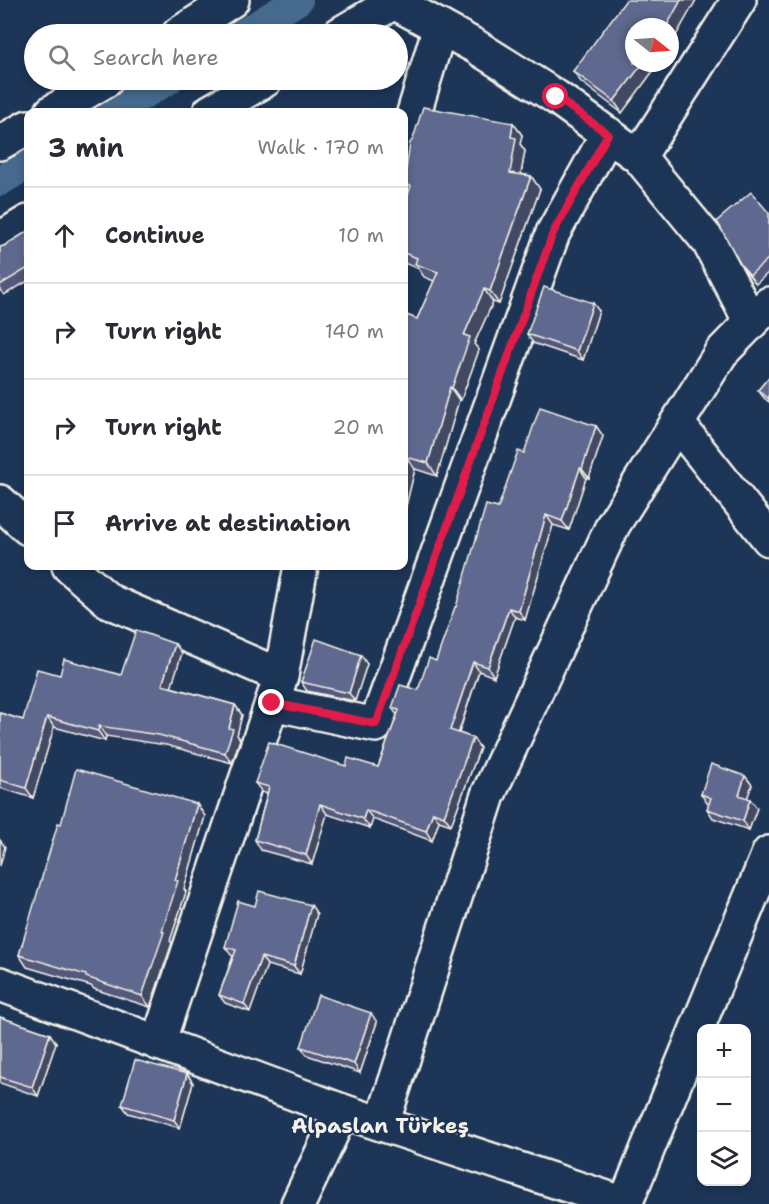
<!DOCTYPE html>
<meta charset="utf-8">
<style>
:root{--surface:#fff;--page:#f7f7f7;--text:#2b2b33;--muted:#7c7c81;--line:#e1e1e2}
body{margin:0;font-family:"Shantell Sans",sans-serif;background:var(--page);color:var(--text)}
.controls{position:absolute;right:18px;bottom:18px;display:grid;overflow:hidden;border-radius:12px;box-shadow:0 3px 9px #0003}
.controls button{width:54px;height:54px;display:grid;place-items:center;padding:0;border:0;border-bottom:2px solid var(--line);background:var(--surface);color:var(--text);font:30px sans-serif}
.compass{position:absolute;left:625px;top:18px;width:54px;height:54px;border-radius:50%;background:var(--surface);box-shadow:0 3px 9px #0003;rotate:107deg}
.stop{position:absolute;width:18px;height:18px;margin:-14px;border:4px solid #e11d48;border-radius:50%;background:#fff}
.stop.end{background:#e11d48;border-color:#fff;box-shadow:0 2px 6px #0008}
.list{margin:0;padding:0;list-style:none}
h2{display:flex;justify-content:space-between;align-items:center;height:78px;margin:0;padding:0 24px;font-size:26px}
h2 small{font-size:20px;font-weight:400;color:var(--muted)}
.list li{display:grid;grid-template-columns:39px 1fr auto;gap:18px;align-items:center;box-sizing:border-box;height:96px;padding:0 24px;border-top:2px solid var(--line)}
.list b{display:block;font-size:22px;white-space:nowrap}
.list em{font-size:20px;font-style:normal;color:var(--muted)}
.icon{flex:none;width:33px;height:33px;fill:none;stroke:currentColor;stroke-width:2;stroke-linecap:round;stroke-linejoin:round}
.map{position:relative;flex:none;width:769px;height:1204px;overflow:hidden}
.search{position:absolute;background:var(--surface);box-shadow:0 3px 9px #0003;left:24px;top:24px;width:384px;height:66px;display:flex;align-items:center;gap:15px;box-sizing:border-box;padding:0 21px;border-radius:33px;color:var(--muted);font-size:22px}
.panel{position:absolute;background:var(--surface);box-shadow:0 3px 9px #0003;left:24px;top:108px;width:384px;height:462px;border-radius:12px}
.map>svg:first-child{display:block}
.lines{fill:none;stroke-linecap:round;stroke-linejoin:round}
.canal{stroke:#456a8d;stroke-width:30}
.minor-casing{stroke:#f4f1e8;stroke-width:38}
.minor{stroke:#1d3557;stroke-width:33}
.wall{fill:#52597b;stroke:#f4f1e8;stroke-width:1.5}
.shaded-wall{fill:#424864;stroke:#f4f1e8;stroke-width:1.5}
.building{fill:#5f678f;stroke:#f4f1e8;stroke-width:1.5}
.route{stroke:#e11d48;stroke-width:8}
.labels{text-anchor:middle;stroke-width:4.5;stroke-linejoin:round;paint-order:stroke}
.district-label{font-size:21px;font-weight:bold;fill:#f4f1e8;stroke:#1d3557}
</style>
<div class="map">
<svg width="769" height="1204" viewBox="0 0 769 1204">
<rect width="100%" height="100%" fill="#1d3557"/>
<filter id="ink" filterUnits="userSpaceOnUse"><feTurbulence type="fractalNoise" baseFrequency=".0167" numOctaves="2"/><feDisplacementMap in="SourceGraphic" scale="12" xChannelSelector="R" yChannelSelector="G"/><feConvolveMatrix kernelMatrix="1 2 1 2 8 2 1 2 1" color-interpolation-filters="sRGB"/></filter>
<g filter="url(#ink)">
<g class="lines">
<g class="canal">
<path d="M243 34 298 0"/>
<path d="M113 112 168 80"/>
<path d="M0 181 28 164"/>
</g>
<g class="minor-casing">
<g id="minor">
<path d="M179 34 232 0"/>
<path d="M340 34 394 2 475 46 556 97 639 157 709 242 751 322"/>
<path d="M52 112 106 80"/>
<path d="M210 112 265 80"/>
<path d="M0 143 28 127"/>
<path d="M404 146 440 27"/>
<path d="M639 157 739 0"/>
<path d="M0 239 28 222"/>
<path d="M677 423 769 539"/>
<path d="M0 502 28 528"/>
<path d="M69 566 109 601 281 676"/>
<path d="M272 703 376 725 553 233 608 134"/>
<path d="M0 984 342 1111 625 1204 769 853"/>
<path d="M158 1043 281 676 301 566"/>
<path d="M382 1124 488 795 613 525 721 353 769 304"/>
<path d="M298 1204 342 1111"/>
</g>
</g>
<use href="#minor" class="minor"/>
</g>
<g class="wall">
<path d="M696 0 670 46V27L634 63H659L622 113 581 82 573 71Z"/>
<path d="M513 123 522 135 520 144 525 151 521 174 531 176 540 189 499 304 493 302 474 344 479 350 461 400H459L437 476 415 469 404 514V314L417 319 434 281 424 277 418 268 406 264 404 260V207L409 192 404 185Z"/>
<path d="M769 213V272L756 284 741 265Z"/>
<path d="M28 231V281L4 295 0 290V247L4 246Z"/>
<path d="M599 311 583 360 533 343 527 334Z"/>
<path d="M769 377V402L764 398 758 390Z"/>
<path d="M596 426 603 436 589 478H586L569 530 553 525 525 620 515 617 494 677 479 671 459 733 473 738 480 748 451 825 439 821 432 841 373 819 370 828 327 814 312 864 261 850 255 840 267 794 262 792 255 783 346 766 378 767 397 715 392 708 418 690 436 661 456 607 498 508 524 453Z"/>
<path d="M175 644 182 653 171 687 235 705 242 715 237 735 240 739 232 763 166 745 106 736 105 741 54 727 33 798 0 788V713L23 720 60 675H121Z"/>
<path d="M367 664 355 701 307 691 301 682Z"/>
<path d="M745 776 752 785 747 798 757 808 749 830 713 818 707 809 709 804 707 803 701 794Z"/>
<path d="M205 816 184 889 186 892 170 941 172 943 150 1007 94 989 91 986 27 967 19 955 61 824Z"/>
<path d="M255 906 317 914 300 974 267 965 250 1012 225 1003 219 995 233 956 231 955 225 947Z"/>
<path d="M0 1017 50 1034 56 1043 38 1096 0 1083Z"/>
<path d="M377 1022 360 1073 307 1055 301 1047Z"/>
<path d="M187 1074 193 1083 180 1128 128 1113 122 1105Z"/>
</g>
<g class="shaded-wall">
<path d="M681 0H696L670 46V27H666Z"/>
<path d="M643 63H659L622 113 614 101Z"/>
<path d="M513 123 522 135 520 144 525 151 519 185 510 173 511 137Z"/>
<path d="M531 176 540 189 499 304 490 291Z"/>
<path d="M484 289 493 302 474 344 479 350 461 400 452 388 464 335Z"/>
<path d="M593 303 599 311 583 360 577 351Z"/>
<path d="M450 387 459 400 437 476 428 463Z"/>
<path d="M596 426 603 436 589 478 582 469Z"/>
<path d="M406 457 415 469 404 514V468Z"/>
<path d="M580 468 586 478 569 530 562 521Z"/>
<path d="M546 515 553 525 525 620 519 611Z"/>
<path d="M509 608 515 617 494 677 488 667Z"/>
<path d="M175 644 182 653 169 694 162 685Z"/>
<path d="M361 655 367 664 355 701 349 693Z"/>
<path d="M473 662 479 671 456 740 450 730Z"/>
<path d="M235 705 242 715 237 735 240 739 232 763 225 753 229 728Z"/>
<path d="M47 717 54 727 33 798 26 788Z"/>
<path d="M99 726 106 736 105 741 98 731Z"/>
<path d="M473 738 480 748 451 825 444 816Z"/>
<path d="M745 776 752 785 745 804 739 795Z"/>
<path d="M750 799 757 808 749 830 743 821Z"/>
<path d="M197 804 205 816 184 889 186 892 170 941 172 943 150 1007 142 996 162 931 175 880Z"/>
<path d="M320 804 327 814 312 864 306 855Z"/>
<path d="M366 810 373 819 370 828 363 819Z"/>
<path d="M433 812 439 821 432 841 426 831Z"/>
<path d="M0 840 5 847 0 866Z"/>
<path d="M311 905 317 914 300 974 294 966Z"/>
<path d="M261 957 267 965 250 1012 244 1004Z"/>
<path d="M371 1013 377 1022 360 1073 354 1064Z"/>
<path d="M50 1034 56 1043 38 1096 32 1087Z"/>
<path d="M187 1074 193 1083 180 1128 174 1120Z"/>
</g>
<g class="building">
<path d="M626 0H681L666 27H634V63H643L614 101 573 71Z"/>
<path d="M423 107 513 123 511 137 516 138 510 173 531 176 490 291 484 289 464 335 470 337 452 388 450 387 428 463 406 457 404 468V314L417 319 438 272 415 264 417 258 404 253V207L411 186 404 184V183L410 143 413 139Z"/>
<path d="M751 192 769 213V258L750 275 741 265 717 221Z"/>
<path d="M28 231V268L0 285V247L4 246Z"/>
<path d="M544 287 593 303 577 351 527 334Z"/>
<path d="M769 377V399L758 390Z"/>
<path d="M540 407 596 426 582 469 580 468 562 521 546 515 519 611 509 608 488 667 473 662 450 730 473 738 444 816 433 812 426 831 366 810 363 819 320 804 306 855 255 840 269 787 255 783 269 742 346 766 348 758 378 767 399 710 392 708 400 685 418 690 429 658 436 661 455 607H456L486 505 498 508 518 451 524 453Z"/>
<path d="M136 630 175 644 162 685 235 705 229 728 233 729 225 753 159 735 99 726 98 731 47 717 26 788 0 780V713L23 720 37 669 60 675 64 659 121 675Z"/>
<path d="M316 639 361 655 349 693 301 682Z"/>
<path d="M711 764 745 776 739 795 750 799 743 821 707 809 711 798 701 794Z"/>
<path d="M76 769 197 804 175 880 178 881 162 931 164 932 142 996 86 977V975L19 955 58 823 61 824Z"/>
<path d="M259 891 311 905 294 966 261 957 244 1004 219 995 236 950 225 947 238 901 255 906Z"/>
<path d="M318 995 371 1013 354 1064 301 1047Z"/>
<path d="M0 1017 50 1034 32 1087 0 1077Z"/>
<path d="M135 1060 187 1074 174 1120 122 1105Z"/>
</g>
</g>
<g class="lines" filter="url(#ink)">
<path class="route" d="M272 703 376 724 553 233 608 134 556 97"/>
</g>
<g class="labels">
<g class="district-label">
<text x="380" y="1133">Alpaslan Türkeş</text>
</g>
</g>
</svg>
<div class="controls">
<button>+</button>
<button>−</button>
<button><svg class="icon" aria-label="layers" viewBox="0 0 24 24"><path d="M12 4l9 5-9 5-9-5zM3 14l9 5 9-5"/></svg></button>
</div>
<svg class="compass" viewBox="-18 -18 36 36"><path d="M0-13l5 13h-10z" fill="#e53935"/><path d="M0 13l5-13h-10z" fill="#7c7c81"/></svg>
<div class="stop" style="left:556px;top:97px"></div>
<div class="stop end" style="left:272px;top:703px"></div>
<div class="search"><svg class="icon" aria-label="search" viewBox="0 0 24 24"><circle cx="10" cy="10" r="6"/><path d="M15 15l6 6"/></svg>Search here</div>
<section class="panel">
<h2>3 min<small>Walk · 170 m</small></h2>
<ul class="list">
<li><svg class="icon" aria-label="ahead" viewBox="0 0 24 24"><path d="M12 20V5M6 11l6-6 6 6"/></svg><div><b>Continue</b></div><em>10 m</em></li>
<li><svg class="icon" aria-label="right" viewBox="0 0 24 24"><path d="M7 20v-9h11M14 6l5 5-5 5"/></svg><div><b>Turn right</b></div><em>140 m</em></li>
<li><svg class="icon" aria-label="right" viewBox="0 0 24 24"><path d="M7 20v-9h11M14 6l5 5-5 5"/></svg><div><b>Turn right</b></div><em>20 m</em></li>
<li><svg class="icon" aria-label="arrive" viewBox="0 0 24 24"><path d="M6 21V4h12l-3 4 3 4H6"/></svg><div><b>Arrive at destination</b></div></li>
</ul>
</section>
</div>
